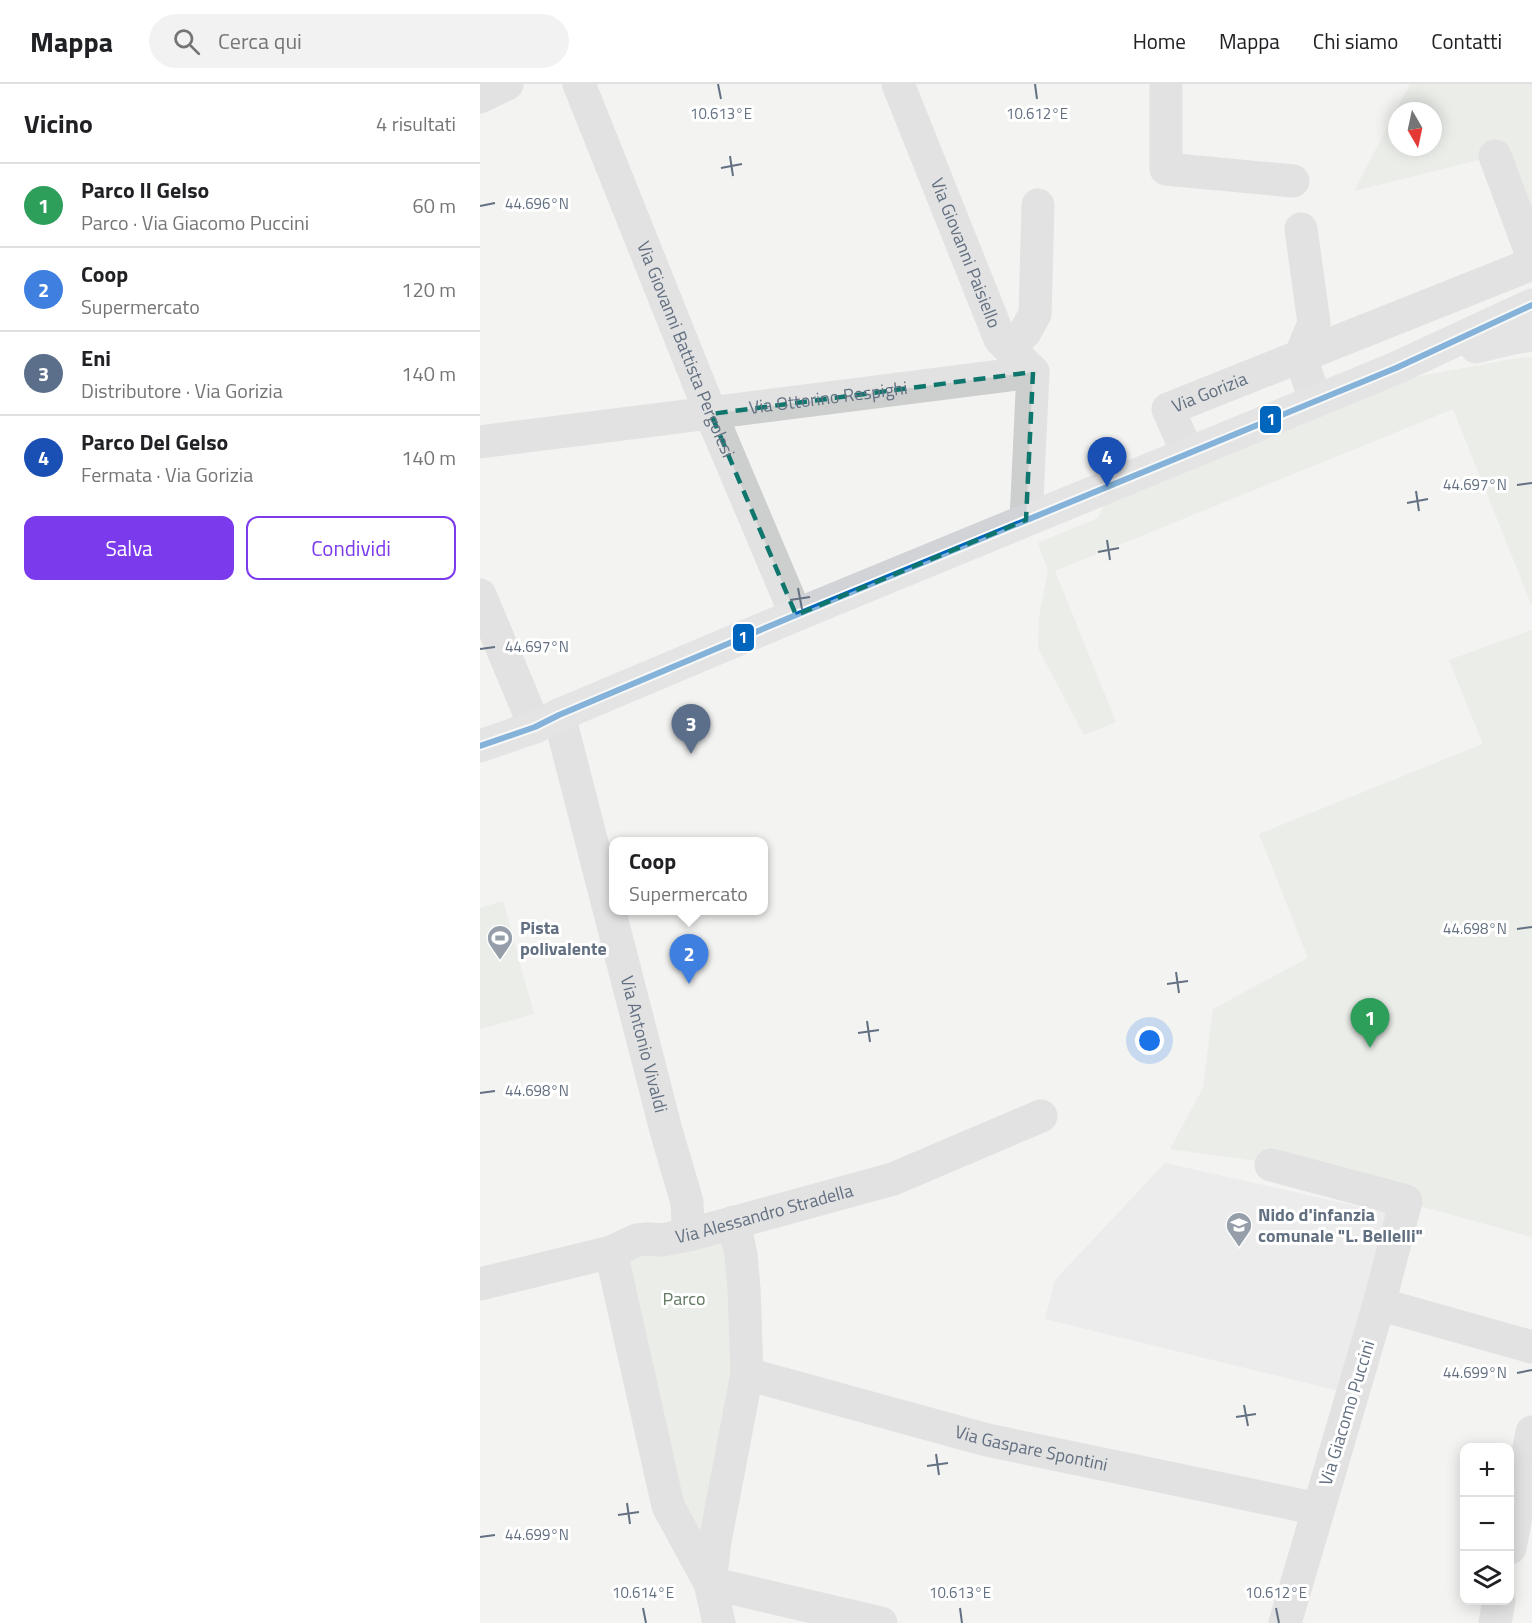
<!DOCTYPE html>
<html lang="it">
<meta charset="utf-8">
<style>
:root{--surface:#fff;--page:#f2f2f2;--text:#202124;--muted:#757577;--line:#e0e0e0;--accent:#7c3aed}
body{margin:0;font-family:"Titillium Web",sans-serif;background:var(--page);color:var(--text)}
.controls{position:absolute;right:18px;bottom:18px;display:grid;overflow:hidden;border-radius:12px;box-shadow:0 3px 15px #0003}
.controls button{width:54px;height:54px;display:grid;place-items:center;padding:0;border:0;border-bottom:2px solid var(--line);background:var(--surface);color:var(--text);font:30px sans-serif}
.compass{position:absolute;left:908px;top:18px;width:54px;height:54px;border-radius:50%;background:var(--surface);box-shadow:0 3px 15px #0003;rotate:171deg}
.you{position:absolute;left:670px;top:957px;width:21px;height:21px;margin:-15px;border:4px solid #fff;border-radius:50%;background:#1a73e8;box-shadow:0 0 0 9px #1a73e833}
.badge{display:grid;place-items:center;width:39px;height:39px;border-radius:50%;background:var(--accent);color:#fff;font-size:20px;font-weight:700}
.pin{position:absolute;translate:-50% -50px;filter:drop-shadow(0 2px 3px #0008)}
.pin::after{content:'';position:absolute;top:32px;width:21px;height:18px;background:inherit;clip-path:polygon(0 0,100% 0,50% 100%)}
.popup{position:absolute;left:129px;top:753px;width:159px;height:78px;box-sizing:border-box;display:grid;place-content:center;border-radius:12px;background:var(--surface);filter:drop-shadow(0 2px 4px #0005);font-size:20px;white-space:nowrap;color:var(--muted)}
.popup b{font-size:22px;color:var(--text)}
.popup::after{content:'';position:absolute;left:50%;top:100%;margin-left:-12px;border:12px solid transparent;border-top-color:var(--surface)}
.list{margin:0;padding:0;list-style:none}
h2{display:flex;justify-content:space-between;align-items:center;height:78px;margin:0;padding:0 24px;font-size:26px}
h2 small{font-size:20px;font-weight:400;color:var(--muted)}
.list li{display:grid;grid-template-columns:39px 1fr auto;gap:18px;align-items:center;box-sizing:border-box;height:84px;padding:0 24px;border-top:2px solid var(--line)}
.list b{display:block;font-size:22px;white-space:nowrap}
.list p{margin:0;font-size:20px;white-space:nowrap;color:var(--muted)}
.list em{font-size:20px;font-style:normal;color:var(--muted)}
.actions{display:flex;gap:12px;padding:18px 24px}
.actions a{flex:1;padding:14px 0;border:2px solid var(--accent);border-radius:12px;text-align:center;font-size:21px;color:var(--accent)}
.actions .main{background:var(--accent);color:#fff}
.icon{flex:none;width:33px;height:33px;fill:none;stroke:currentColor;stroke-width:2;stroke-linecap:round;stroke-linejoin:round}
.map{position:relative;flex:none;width:1052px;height:1539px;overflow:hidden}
header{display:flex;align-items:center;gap:36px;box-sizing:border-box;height:84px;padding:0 30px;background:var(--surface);border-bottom:2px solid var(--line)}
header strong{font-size:28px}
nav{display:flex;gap:33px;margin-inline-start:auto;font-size:21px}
.search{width:420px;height:54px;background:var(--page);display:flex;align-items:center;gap:15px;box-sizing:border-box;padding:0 21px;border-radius:33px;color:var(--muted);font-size:22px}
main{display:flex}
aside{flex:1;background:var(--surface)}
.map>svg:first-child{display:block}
.built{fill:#e3e5e4}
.green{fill:#e2e6df;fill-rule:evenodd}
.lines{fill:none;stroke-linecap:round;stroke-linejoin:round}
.minor{stroke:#cdcece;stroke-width:33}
.major{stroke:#d2d3d6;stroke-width:33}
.bus-1-casing{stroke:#fff;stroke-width:10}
.bus-1{stroke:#0065bd;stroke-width:6}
.marked{fill:none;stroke:#0f766e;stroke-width:4.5;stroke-dasharray:12 8;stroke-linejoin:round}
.ticks{fill:none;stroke:#637082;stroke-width:2}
.labels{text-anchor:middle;stroke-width:6;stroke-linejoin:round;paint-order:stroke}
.street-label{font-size:18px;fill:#637082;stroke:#fff}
.poi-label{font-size:18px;font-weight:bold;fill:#637082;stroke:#fff;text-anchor:start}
.park-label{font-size:18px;fill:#637962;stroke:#fff}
.ticks-label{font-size:15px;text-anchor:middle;fill:#637082;stroke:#fff;stroke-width:6;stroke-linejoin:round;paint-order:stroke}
.line-badge{stroke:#fff;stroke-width:2}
.badge-label{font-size:16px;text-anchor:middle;font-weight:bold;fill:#fff}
</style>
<header>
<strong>Mappa</strong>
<div class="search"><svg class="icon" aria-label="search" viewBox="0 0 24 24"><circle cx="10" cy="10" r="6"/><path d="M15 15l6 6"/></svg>Cerca qui</div>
<nav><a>Home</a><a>Mappa</a><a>Chi siamo</a><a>Contatti</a></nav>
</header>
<main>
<aside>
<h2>Vicino<small>4 risultati</small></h2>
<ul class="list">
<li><span class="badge" style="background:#2e9e5b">1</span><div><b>Parco Il Gelso</b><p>Parco · Via Giacomo Puccini</p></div><em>60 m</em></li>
<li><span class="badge" style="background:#3f7fe0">2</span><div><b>Coop</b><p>Supermercato</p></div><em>120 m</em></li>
<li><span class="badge" style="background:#5c6f8a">3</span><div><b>Eni</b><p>Distributore · Via Gorizia</p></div><em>140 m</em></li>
<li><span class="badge" style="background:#1a4fb4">4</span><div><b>Parco Del Gelso</b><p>Fermata · Via Gorizia</p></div><em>140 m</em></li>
</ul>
<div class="actions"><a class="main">Salva</a><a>Condividi</a></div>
</aside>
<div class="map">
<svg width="1052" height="1539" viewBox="0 0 1052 1539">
<rect width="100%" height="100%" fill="#f3f3f1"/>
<path class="built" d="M685 1079 921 1132 872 1310 565 1235 575 1196Z"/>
<g class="green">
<path d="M930 0H1052V145L1015 72 874 107ZM917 27H953V63H917Z"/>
<path d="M1052 273V522L973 325 575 487 636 638 604 651 558 564 559 534 568 487 558 459 618 434 627 412 914 297 1032 275Z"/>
<path d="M1052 546V1153L776 1077 690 1065 723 1004 733 925 828 874 779 750 1003 660 969 576Z"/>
<path d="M23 817 54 930 0 945V824Z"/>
<path d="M254 1138 264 1205 235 1457 188 1422 144 1161Z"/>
</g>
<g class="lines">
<g class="minor">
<path id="s1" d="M99 0 231 330 316 531"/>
<path id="s2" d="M418 0 520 255 553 288 546 436"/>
<path d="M686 0V85L813 97"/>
<path d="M0 13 27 0"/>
<path d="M1015 72 1052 171"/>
<path d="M821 145 834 239 820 273 836 317"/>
<path d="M529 264 545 248 555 230 558 121"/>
<path id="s3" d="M0 358 553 288"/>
<path id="s4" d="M708 370 688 325 1052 180"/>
<path d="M0 511 55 643"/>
<path id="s5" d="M79 631 187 1050 207 1118 208 1142 212 1150"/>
<path d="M791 1081 926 1117 899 1220 805 1539"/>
<path d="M131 1168 188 1422 230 1499 239 1539"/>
<path id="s6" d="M0 1200 131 1168 157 1156 168 1155 182 1156 212 1150 413 1095 561 1032"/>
<path d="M899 1220 1052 1263"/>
<path id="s7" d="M267 1290 507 1356 838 1425"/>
<path d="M1030 1464 1052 1348"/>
<path d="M230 1499 235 1457 267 1290 264 1205 261 1171 254 1138"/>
<path d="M230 1499 401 1539"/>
<path d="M1015 1539 1019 1516"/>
</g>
<g class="major">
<path d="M996 263 1033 254 1052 251"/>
<path d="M0 662 55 643 79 631 316 531 916 284 1052 221"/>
</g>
<g class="bus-1-casing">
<path id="bus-1" d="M0 662 55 643 79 631 316 531 916 284 1052 221"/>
</g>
<use href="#bus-1" class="bus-1"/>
</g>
<path d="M0 0H1052V1539H0ZM553 288 546 436 316 531 231 330Z" fill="#f3f3f1" fill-opacity=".55" fill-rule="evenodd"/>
<path class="marked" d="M553 288 546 436 316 531 231 330Z"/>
<path class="ticks" d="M238 0 241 15M555 0 557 15M250 72 253 92M241 84 262 80M0 122 15 119M1037 401 1052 399M936 407 939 427M927 419 948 415M627 456 630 476M618 468 639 464M318 504 322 525M310 516 330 513M0 565 15 563M1037 845 1052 843M696 888 699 909M687 900 708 897M387 937 390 958M378 949 399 946M0 1009 15 1007M1037 1289 1052 1286M764 1321 768 1342M756 1333 776 1330M456 1370 459 1391M447 1382 468 1379M147 1419 150 1440M138 1431 159 1428M0 1453 15 1451M163 1524 166 1539M480 1524 482 1539M796 1524 799 1539"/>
<defs>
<g id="stadium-pin" transform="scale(1.35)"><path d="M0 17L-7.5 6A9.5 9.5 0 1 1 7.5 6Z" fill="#959ea9" stroke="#fff"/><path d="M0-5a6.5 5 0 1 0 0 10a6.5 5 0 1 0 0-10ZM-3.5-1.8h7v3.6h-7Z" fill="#fff"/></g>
<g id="school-pin" transform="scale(1.35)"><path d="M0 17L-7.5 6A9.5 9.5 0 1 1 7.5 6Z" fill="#959ea9" stroke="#fff"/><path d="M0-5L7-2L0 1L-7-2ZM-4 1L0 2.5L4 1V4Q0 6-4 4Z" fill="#fff"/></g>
</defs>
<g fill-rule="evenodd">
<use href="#stadium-pin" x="20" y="854"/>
<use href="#school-pin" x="759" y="1141"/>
</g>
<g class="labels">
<g class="street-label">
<text dy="6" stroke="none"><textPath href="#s2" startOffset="182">Via Giovanni Paisiello</textPath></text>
<text dy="6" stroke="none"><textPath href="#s1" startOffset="286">Via Giovanni Battista Pergolesi</textPath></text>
<text dy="6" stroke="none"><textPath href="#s4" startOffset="94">Via Gorizia</textPath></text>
<text dy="6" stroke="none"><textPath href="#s3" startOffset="351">Via Ottorino Respighi</textPath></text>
<text dy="6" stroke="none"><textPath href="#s5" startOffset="340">Via Antonio Vivaldi</textPath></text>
<text dy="6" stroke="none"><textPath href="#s6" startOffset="294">Via Alessandro Stradella</textPath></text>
<text transform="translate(867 1329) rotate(-73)" y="6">Via Giacomo Puccini</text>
<text dy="6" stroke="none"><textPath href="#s7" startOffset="294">Via Gaspare Spontini</textPath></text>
</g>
<g class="poi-label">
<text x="40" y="850">Pista<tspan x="40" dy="21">polivalente</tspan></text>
<text x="778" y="1137">Nido d'infanzia<tspan x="778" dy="21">comunale "L. Bellelli"</tspan></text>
</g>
<g class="park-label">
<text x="204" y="1221">Parco</text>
</g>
</g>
<g class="ticks-label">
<text x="241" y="35">10.613°E</text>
<text x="557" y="35">10.612°E</text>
<text x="57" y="125">44.696°N</text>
<text x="995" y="406">44.697°N</text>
<text x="57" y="568">44.697°N</text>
<text x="995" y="850">44.698°N</text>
<text x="57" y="1012">44.698°N</text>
<text x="995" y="1294">44.699°N</text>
<text x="57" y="1456">44.699°N</text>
<text x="163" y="1514">10.614°E</text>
<text x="480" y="1514">10.613°E</text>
<text x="796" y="1514">10.612°E</text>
</g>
<g class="line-badge">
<rect x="779" y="321" width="23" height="29" rx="6" fill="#0065bd"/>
<rect x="252" y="539" width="23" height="29" rx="6" fill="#0065bd"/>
</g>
<g class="badge-label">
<text x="791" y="341">1</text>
<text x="263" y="559">1</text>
</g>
</svg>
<div class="controls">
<button>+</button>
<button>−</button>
<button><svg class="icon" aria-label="layers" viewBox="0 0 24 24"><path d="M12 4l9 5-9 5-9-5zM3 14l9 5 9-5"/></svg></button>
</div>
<svg class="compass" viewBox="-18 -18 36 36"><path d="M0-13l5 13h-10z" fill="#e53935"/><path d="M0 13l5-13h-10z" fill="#757577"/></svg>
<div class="you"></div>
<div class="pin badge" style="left:890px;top:964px;background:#2e9e5b">1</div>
<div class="pin badge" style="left:209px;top:900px;background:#3f7fe0">2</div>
<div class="popup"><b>Coop</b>Supermercato</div>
<div class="pin badge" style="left:211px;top:670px;background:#5c6f8a">3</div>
<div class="pin badge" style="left:627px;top:403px;background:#1a4fb4">4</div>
</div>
</main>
